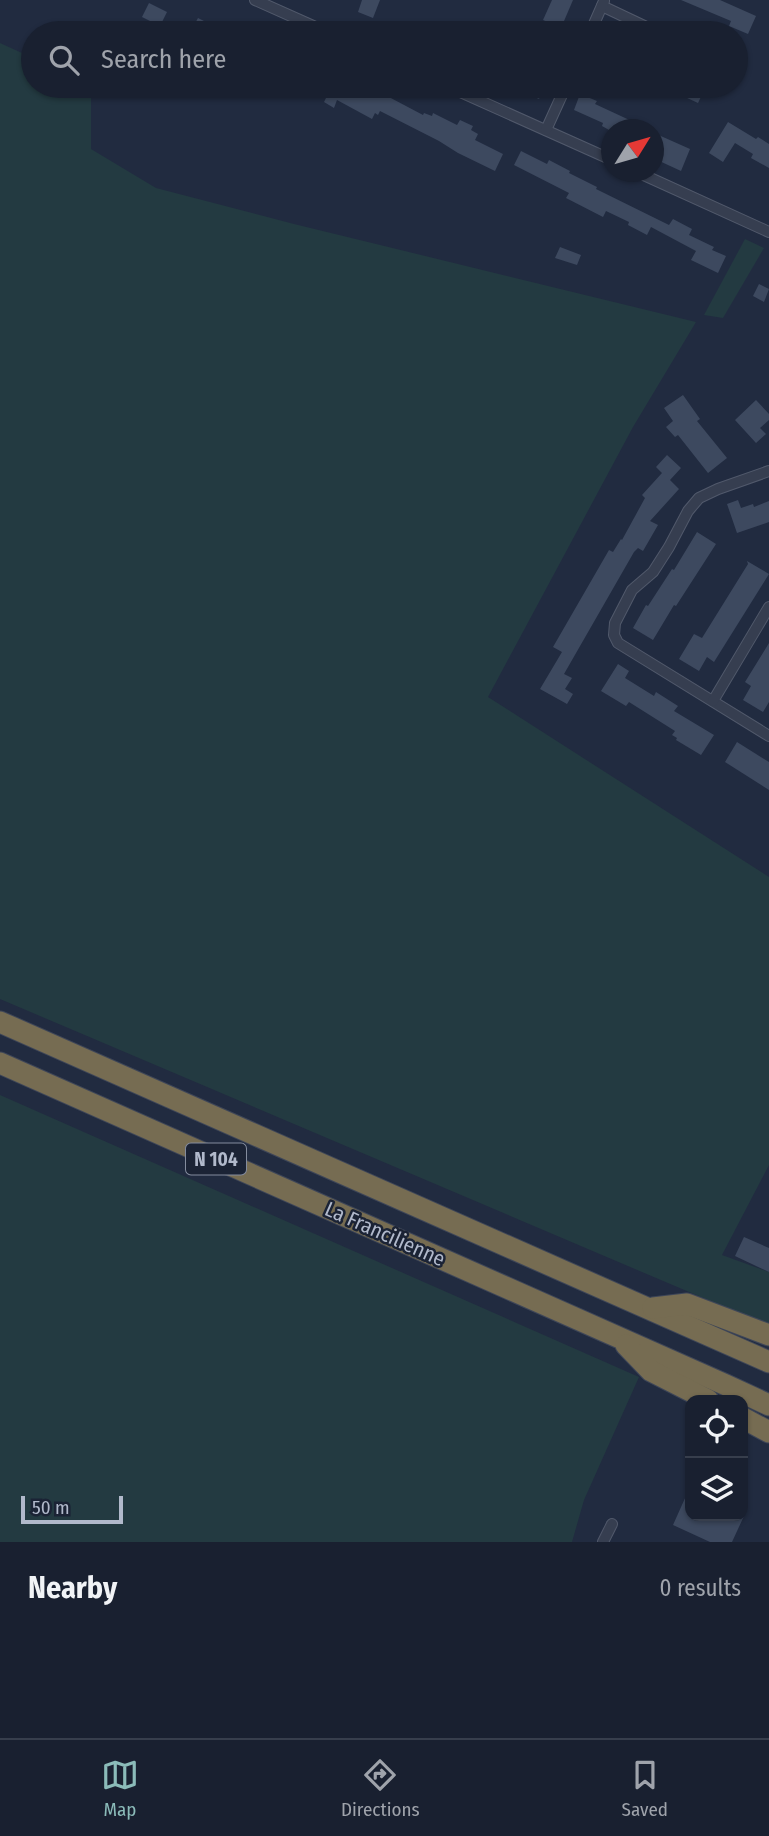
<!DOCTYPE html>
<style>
:root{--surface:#192030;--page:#262d3c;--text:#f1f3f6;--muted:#9fa3ab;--line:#373e4c;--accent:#8bbbb9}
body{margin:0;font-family:"Fira Sans Condensed",sans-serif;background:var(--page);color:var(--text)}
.controls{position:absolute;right:21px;bottom:21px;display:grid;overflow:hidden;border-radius:14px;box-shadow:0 2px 5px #0004}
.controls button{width:63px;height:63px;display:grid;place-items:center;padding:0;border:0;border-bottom:2px solid var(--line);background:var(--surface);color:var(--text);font:35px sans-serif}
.compass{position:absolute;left:601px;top:119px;width:63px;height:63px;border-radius:50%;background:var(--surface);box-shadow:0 2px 5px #0004;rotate:53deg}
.scale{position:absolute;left:21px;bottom:18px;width:102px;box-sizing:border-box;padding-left:7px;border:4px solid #b1b9cb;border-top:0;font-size:19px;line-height:24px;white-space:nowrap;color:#b1b9cb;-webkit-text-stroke:5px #1b2335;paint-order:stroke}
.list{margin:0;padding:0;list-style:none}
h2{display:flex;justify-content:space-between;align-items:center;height:91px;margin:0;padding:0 28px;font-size:30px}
h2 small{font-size:23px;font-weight:400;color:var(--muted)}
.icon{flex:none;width:38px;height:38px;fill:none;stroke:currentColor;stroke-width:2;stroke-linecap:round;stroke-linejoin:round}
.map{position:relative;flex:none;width:769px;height:1542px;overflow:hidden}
.search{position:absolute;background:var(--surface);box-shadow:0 2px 5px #0004;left:21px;right:21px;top:21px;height:77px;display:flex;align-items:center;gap:18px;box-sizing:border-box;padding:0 24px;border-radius:38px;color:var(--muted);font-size:26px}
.sheet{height:196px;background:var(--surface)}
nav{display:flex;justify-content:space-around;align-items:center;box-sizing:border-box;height:98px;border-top:2px solid var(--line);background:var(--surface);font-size:19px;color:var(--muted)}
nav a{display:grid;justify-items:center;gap:4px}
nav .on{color:var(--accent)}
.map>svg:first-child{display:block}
.green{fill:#233a41}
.building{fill:#3d495f}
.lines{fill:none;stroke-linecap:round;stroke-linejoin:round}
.street-casing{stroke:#51596b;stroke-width:12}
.highway-casing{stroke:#3e4658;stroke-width:23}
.street{stroke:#363e50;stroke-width:10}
.highway{stroke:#766c52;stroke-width:21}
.labels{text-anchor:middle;stroke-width:5;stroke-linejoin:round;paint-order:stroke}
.shield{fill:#1b2335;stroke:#848c9e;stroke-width:2}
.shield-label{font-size:19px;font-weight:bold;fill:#b1b9cb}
.street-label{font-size:21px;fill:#b1b9cb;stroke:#1b2335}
</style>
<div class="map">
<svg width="769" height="1542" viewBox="0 0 769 1542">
<rect width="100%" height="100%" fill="#212b40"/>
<g class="green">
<path d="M0 43 33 58V86H91V149L156 188 294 224 696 322 633 427 488 697 769 877V1165L722 1255 769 1272V1326L0 999Z"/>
<path d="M745 239 764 248 723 318 704 315Z"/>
<path d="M0 1095 639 1377 584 1500 572 1542H0Z"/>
</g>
<g class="building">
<path d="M362 0H380L373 18 358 12Z"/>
<path d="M552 0H573L561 28 543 20Z"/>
<path d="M681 0H720L756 16 748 34 729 26 731 21Z"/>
<path d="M149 3 167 12 160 26 142 17Z"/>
<path d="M198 18 212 25 208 33H190Z"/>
<path d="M332 86H345L365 96 370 87 423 115 424 113 432 116 433 113 457 125 460 120 473 126 471 130 478 134 475 140 503 154 495 171 458 153 439 141 380 111 378 115 375 113 372 119 337 100 334 108 324 102Z"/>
<path d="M508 86H545L539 99Z"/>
<path d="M661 86H706L698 103Z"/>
<path d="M580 94 597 101 595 104 651 130H609L602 126 603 123 574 110Z"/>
<path d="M728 122 756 139 758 137 769 144V168L751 158 753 154 735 143 723 162 709 153Z"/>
<path d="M654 133 690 149 681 171 655 159 659 151 654 149Z"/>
<path d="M521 151 547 164 549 160 570 171 569 173 597 187 596 189 669 225 673 219 692 229 689 235 714 247 712 250 726 256 718 273 691 260 696 251 651 227 647 235 628 225 629 222 606 211 603 217 566 198 569 193 514 165Z"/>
<path d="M560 247 581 255 577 265 555 258Z"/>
<path d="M759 284 769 289 764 302 753 296Z"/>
<path d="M683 395 700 419 697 421 727 458 708 473 678 435 675 437 666 427 673 421 664 408Z"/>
<path d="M756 400 769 414V420L760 428 766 434 756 443 735 420Z"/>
<path d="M667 455 681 468 670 480 679 489 650 521 658 525 643 551 638 548 634 552 564 674 572 678 565 689 573 694 567 704 540 689 562 652 553 647 609 550 613 552 621 539 622 540 645 498 642 495 662 473 656 467Z"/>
<path d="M738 500 741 508 753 504 754 507 769 501V522L737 533 727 504Z"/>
<path d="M697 532 716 544 676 606 674 605 653 640 633 628 646 605 648 606 672 569 674 570Z"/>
<path d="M747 561 769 574 714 662 707 657 699 671 679 659 694 634 702 638 748 564Z"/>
<path d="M769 643V702L763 712 743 700 751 686 745 682Z"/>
<path d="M618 664 629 671 625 678 654 696 656 692 678 706 674 711 714 735 701 755 676 740 677 738 672 735 675 731 629 702 626 706 601 691Z"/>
<path d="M737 742 769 762V790L725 762Z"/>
<path d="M744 1237 769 1248V1272L735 1256Z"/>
<path d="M690 1487V1516H744L732 1542H710L673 1525Z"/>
</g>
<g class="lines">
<g class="street-casing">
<g id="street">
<path d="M255 0 329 33"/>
<path d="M602 6 659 33"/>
<path d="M590 33 604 1"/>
<path d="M447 86 612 160"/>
<path d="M546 130 566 86"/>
<path d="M637 172 769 232"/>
<path d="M769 471 718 489 699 498 688 511 669 547 653 572 632 590 615 623 614 635 618 643 769 736"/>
<path d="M713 701 769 607"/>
<path d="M603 1542 612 1524"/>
</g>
</g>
<g class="highway-casing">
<g id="highway">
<path d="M0 1022 769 1362"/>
<path d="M0 1063 726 1385 769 1405"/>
<path d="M653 1308 687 1304 769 1335"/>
<path d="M626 1345 651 1371 708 1400"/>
<path d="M743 1418 769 1432"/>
</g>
</g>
<use href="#street" class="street"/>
<use href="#highway" class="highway"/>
</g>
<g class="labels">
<rect class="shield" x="186" y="1143.5" width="60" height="31" rx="5"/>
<g class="shield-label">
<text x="216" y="1166">N 104</text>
</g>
<g class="street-label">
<text transform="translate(385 1234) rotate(24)" y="7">La Francilienne</text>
</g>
</g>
</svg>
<div class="controls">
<button><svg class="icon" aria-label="locate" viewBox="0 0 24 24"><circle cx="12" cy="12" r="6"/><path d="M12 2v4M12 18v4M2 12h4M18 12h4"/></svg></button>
<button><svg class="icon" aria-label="layers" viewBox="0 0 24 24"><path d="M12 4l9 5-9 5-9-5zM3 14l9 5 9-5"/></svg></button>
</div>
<svg class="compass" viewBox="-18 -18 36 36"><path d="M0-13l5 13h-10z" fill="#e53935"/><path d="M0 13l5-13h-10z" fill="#9fa3ab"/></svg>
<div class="scale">50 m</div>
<div class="search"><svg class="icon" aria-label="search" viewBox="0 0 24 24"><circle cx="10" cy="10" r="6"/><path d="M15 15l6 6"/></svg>Search here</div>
</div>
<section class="sheet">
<h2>Nearby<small>0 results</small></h2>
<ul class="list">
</ul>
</section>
<nav>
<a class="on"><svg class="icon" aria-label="map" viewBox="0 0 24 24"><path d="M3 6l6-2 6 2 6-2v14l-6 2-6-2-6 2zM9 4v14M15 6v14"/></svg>Map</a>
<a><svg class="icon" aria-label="directions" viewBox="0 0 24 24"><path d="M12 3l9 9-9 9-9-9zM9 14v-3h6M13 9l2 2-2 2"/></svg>Directions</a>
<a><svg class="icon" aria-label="saved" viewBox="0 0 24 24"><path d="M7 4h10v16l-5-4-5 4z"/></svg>Saved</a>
</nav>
